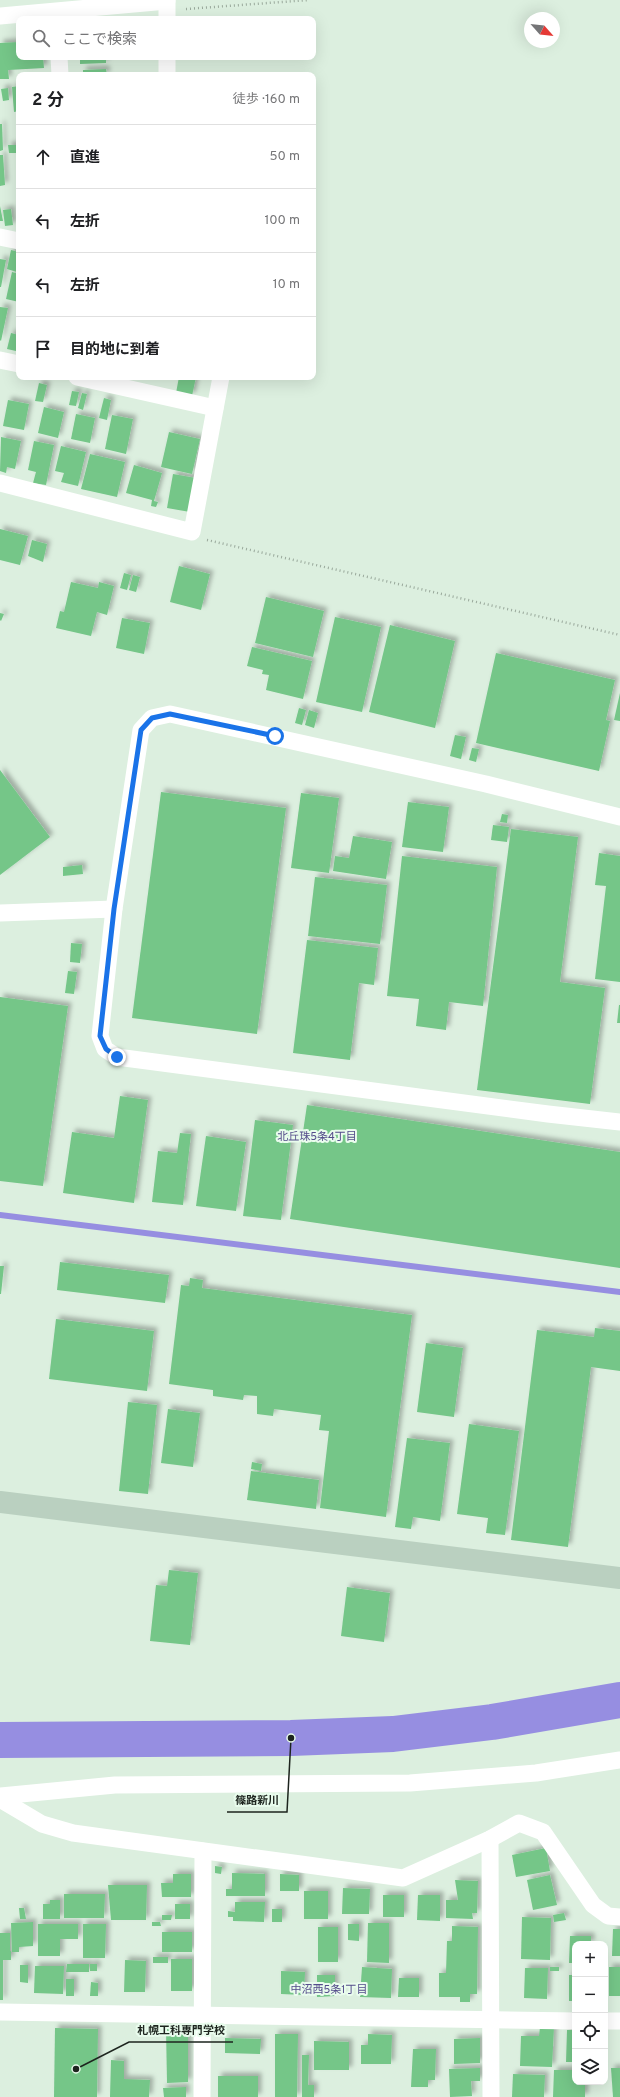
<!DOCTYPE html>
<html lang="ja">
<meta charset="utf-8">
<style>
:root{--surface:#fff;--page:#f2f2f2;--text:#202124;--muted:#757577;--line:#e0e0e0}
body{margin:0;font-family:Overpass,"Noto Sans JP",sans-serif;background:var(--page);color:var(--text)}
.controls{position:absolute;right:12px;bottom:12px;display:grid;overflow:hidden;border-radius:8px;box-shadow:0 4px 16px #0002}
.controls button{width:36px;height:36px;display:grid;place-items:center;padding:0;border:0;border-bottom:1px solid var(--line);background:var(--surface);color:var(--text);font:20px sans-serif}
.compass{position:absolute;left:524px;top:12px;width:36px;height:36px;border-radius:50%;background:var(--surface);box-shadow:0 4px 16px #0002;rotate:117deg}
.stop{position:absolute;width:12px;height:12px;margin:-9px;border:3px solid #1a73e8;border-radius:50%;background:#fff}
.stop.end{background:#1a73e8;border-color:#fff;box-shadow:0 1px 4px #0008}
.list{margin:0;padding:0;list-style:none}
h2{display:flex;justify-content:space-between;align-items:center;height:52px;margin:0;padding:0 16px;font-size:17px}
h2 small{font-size:13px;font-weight:400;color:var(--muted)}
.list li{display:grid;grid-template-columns:26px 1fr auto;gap:12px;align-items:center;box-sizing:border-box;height:64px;padding:0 16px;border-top:1px solid var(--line)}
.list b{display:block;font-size:15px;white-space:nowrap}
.list em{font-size:13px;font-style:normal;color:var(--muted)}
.icon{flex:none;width:22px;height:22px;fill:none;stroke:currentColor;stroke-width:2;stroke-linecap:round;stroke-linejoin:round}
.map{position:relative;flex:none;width:620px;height:2097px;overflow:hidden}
.search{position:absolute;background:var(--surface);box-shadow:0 4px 16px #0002;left:16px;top:16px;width:300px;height:44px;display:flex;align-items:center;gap:10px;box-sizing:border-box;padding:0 14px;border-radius:8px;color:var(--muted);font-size:15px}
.panel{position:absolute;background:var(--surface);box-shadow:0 4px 16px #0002;left:16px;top:72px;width:300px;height:308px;border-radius:8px}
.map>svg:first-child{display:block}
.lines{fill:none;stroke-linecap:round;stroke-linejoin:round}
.stream{stroke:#968ee1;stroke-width:6}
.river{stroke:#968ee1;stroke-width:36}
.building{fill:#74c688;filter:url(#shadow)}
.path{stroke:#99a89b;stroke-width:2.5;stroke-dasharray:1 3;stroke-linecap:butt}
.street{stroke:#fff;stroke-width:17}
.secondary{stroke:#bad0c0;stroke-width:22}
.route{stroke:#1a73e8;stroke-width:5}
.labels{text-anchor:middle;stroke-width:4;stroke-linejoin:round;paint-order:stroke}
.neighbourhood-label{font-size:11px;fill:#544c8b;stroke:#e9fced}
.leader{fill:none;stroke:#1d241e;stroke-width:1.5}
.callout-dot{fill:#1d241e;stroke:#e9fced;stroke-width:1.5}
.callout-label{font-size:11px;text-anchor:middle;font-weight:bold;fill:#1d241e;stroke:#e9fced;stroke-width:4;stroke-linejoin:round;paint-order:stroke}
</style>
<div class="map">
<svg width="620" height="2097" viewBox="0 0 620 2097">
<defs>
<filter id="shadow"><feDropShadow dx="3.5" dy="-3.5" stdDeviation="2" flood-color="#0004"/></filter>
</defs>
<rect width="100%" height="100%" fill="#dcefdf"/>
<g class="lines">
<path class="stream" d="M0 1215 620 1292"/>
<path class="river" d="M0 1740 291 1738 393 1734 492 1722 620 1700"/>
</g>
<g class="building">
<path d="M19 42V57H43L44 68 8 70 9 79H0V43Z"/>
<path d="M80 57H106V63L80 64Z"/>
<path d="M106 69 107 75H83V70Z"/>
<path d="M19 86V111L14 112 12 87Z"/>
<path d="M8 88 9 100 3 101 1 89Z"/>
<path d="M0 124H2L3 150 0 151Z"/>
<path d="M8 145H16V153H9Z"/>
<path d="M0 155H3L5 185 0 186Z"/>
<path d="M0 206 3 221H0Z"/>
<path d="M11 209 13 225 5 226 3 210Z"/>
<path d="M11 250 19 252 17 272 7 269Z"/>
<path d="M0 259 6 260 1 287H0Z"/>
<path d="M12 272 19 274V302L6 299Z"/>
<path d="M0 307 8 308 1 341 0 340Z"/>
<path d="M11 333 19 335 16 351 7 349Z"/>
<path d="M179 377H196L192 396 176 393Z"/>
<path d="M39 383 47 385 43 402 35 401Z"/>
<path d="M72 391 79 392 76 406 69 405Z"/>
<path d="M82 393 87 394 83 410 78 408Z"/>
<path d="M104 398 111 400 107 420 99 418Z"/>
<path d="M8 400 29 404 24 430 3 426Z"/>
<path d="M44 407 64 412 58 438 38 433Z"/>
<path d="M76 414 95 418 90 443 71 439Z"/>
<path d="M112 415 133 419 126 454 105 449Z"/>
<path d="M169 432 200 439 192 474 161 467Z"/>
<path d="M1 437 21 441 15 469 7 467 6 473 0 471Z"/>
<path d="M34 441 54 445 46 485 33 483 36 472 28 470Z"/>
<path d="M61 446 86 452 78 486 61 482 64 473 55 471Z"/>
<path d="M90 454 125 462 117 497 81 489Z"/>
<path d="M134 465 162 473 154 501 158 502 156 507 151 506 152 500 126 493Z"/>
<path d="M173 474 196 478 190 512 167 508Z"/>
<path d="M0 529 28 536 20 565 0 560Z"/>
<path d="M32 540 47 544 43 562 28 556Z"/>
<path d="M179 566 210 574 201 610 170 602Z"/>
<path d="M124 573 131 575 127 590 120 588Z"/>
<path d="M133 575 140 577 136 592 129 590Z"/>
<path d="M71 582 98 588 99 582 114 586 107 615 97 612 91 636 56 628 60 611 64 612Z"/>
<path d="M266 597 324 611 313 657 255 643Z"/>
<path d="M0 613 4 614 1 621 0 620Z"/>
<path d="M335 617 381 627 362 712 316 702Z"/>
<path d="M122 618 150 623 144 654 116 648Z"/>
<path d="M390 625 455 641 435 728 369 712Z"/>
<path d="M252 647 312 661 303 699 266 690 269 675 262 674 263 670 247 666Z"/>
<path d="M496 653 615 680 606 720 610 721 599 771 476 743Z"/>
<path d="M620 693V721L614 720Z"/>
<path d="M299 708 306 710 302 725 295 723Z"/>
<path d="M309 710 318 713 314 728 305 725Z"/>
<path d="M455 735 466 737 461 759 450 756Z"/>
<path d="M472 748 479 749 476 762 469 760Z"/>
<path d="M0 770 50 837 0 875Z"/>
<path d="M161 792 286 808 257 1034 132 1018Z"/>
<path d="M301 793 339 798 329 873 291 868Z"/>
<path d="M408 802 449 807 443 852 402 847Z"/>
<path d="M502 814 508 815 507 823 500 822Z"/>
<path d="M493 825 509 827 507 842 491 840Z"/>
<path d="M511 829 578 837 560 982 605 988 590 1104 477 1090Z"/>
<path d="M353 836 392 842 386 879 333 871 335 856 349 858Z"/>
<path d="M599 853 620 856V982L595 979 606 886 595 885Z"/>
<path d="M402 856 497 867 483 1006 449 1002 446 1030 416 1026 419 999 387 996Z"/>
<path d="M82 865 83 874 63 876V867Z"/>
<path d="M315 877 387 885 380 944 308 936Z"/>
<path d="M307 940 378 948 374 985 359 983 350 1060 293 1053Z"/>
<path d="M71 943 82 944 80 963 70 962Z"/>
<path d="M68 971 77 972 74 994 65 993Z"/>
<path d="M0 997 68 1006 43 1186 0 1181Z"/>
<path d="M619 1005H620V1023H617Z"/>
<path d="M120 1096 148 1100 134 1203 63 1193 72 1132 114 1138Z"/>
<path d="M307 1105 620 1152V1268L290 1219Z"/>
<path d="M255 1120 293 1125 281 1220 243 1216Z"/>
<path d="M180 1133 191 1134 183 1205 152 1202 158 1151 177 1153Z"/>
<path d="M206 1136 246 1142 236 1211 196 1206Z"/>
<path d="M60 1262 169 1275 165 1303 57 1290Z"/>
<path d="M0 1266H4L1 1294H0Z"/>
<path d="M190 1278 203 1280 202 1288 412 1315 386 1517 320 1508 329 1431 319 1430 321 1415 274 1409 273 1416 257 1414V1396L244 1395 243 1400 213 1396V1390L169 1384 181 1285 189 1286Z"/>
<path d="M56 1319 154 1331 147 1391 49 1379Z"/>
<path d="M595 1328 620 1331V1371L591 1367 568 1547 511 1540 537 1330 594 1337Z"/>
<path d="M426 1343 463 1348 454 1417 417 1412Z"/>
<path d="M128 1402 157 1405 148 1494 119 1491Z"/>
<path d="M168 1409 200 1413 193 1467 161 1463Z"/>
<path d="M469 1424 519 1431 505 1535 486 1533 488 1518 457 1514Z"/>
<path d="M407 1438 450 1443 440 1521 413 1517 411 1529 395 1527Z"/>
<path d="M252 1462 262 1464 261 1471 251 1469Z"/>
<path d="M251 1471 319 1480 316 1509 247 1500Z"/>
<path d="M169 1570 198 1573 190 1645 150 1641 156 1585 167 1586Z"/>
<path d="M347 1587 390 1593 384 1642 341 1636Z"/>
<path d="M546 1848 550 1871 516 1877 512 1855Z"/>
<path d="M215 1866 222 1867 221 1874 215 1873Z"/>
<path d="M232 1873 265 1874V1896H226V1889H232Z"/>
<path d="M173 1874H191V1897H162L161 1883H173Z"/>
<path d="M280 1874 299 1875V1891H280Z"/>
<path d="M550 1875 557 1905 533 1910 527 1880Z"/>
<path d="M455 1880 478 1881 477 1913H472L473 1919 446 1918V1900H458Z"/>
<path d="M108 1885H147L146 1920H111Z"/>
<path d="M343 1888 370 1889 369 1914H342Z"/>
<rect x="304" y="1891" width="24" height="28"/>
<path d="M64 1894H105L104 1918H64Z"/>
<rect x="383" y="1895" width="21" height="22"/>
<path d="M418 1895H440V1921L417 1920Z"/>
<path d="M50 1900H60V1919H43V1904H50Z"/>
<path d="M235 1902H265L264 1922 233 1921V1917H228V1911L235 1912Z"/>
<rect x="175" y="1904" width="15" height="15"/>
<path d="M19 1908H24L26 1919H20Z"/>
<rect x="272" y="1909" width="10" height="13"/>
<path d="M564 1913 566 1920 554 1922 553 1915Z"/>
<path d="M162 1915H172L171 1920H162Z"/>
<path d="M522 1917 551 1918 550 1960 521 1959Z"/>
<path d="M33 1922V1946L19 1947V1952H12L11 1923Z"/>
<path d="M152 1922H160L161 1926H152Z"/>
<path d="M368 1923H389V1963L367 1962Z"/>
<path d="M38 1924H78V1939H60V1956H38Z"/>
<path d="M83 1924H106L105 1958H83Z"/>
<path d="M348 1924H359V1941L348 1940Z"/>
<path d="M452 1926 478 1927 477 1994H470V2002H460V1997H439V1973H446L447 1941H452Z"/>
<rect x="318" y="1927" width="20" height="35"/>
<path d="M613 1929H620V1956H612Z"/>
<rect x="162" y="1932" width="30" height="20"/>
<path d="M0 1933H10V1951H11V1960H3V2000H0Z"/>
<path d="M570 1936H591V1944H575V1963H569Z"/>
<rect x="153" y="1957" width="15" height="6"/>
<rect x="171" y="1959" width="21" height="32"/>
<path d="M125 1960 146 1961 145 1992H124Z"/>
<path d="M67 1964H89V1972H66Z"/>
<rect x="90" y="1964" width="7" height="7"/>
<path d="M20 1965H28V1983L20 1982Z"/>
<path d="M35 1966H64L63 1994 34 1993Z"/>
<path d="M362 1967 392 1969 391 1998 360 1997Z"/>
<rect x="550" y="1967" width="9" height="4"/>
<rect x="609" y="1967" width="11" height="29"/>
<path d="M525 1968H548L547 1999 524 1998Z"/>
<path d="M281 1971 305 1972 304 1995 281 1994Z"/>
<path d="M573 1971H575V2001H569V1975H574Z"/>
<path d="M317 1975H335V1996L317 1997Z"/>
<path d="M399 1978H419V1997H398Z"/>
<rect x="66" y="1979" width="8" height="17"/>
<path d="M91 1982 98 1983V1996H90Z"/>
<path d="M188 2027V2082L167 2083 166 2028Z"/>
<path d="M540 2027H554L552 2067 520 2066 521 2036H539Z"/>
<path d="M55 2028 98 2029 97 2097H54Z"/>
<path d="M567 2030H575V2062H566Z"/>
<path d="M275 2034H298L297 2097H275Z"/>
<path d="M368 2034 392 2035 391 2064H361V2045H368Z"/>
<path d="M225 2038 261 2039 260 2054 225 2053Z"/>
<path d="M480 2038V2063L454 2064V2039Z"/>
<path d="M314 2041 349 2042V2070H314Z"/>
<path d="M413 2049H436L435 2080H428V2087H411Z"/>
<path d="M302 2055H309L308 2085H314V2097H302Z"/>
<path d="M111 2060 124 2061V2079L150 2080 149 2097H110Z"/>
<path d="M480 2068V2081H471L472 2096 450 2097 449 2069Z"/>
<path d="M611 2068H620V2097H613Z"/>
<path d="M554 2070H575V2082H585V2097H553Z"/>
<path d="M513 2074 545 2075 544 2097H512Z"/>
<rect x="218" y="2076" width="40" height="21"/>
<path d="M186 2087V2097H164L163 2088Z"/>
</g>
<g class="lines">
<g class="path">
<path d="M186 9 309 0"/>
<path d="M207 540 620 635"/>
</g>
<g class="street">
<path d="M167 0V19"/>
<path d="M0 16 167 1"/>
<path d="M59 57 60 75"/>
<path d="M167 75V57"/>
<path d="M0 237 19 241"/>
<path d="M0 360 19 364"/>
<path d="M77 377 215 408"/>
<path d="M0 483 192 532 221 377"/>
<path d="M620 817 486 784 170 714 152 718 141 730 114 909 100 1036 105 1049 117 1057 548 1114 620 1122"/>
<path d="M0 913 114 909"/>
<path d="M0 1796 115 1785 410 1783 536 1773 620 1760"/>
<path d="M0 1799 42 1824 73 1833 403 1878 490 1839 519 1823 543 1832 593 1905 608 1916 620 1917"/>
<path d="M490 1839 491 2097"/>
<path d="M0 2012 575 2021"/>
<path d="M605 2021H620"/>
<path d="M202 2097 203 1851"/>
</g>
<path class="secondary" d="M0 1502 620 1578"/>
</g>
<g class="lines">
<path class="route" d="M117 1057 106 1049 100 1036 114 909 141 730 152 718 170 714 275 736"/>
</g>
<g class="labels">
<g class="neighbourhood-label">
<text x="317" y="1140">北丘珠5条4丁目</text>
<text x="329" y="1993">中沼西5条1丁目</text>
</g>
</g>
<path class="leader" d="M291 1738L287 1812H227M76 2069L129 2042H233"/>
<g class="callout-dot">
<circle cx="291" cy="1738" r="4"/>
<circle cx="76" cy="2069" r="4"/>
</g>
<g class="callout-label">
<text x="257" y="1804">篠路新川</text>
<text x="181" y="2034">札幌工科専門学校</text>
</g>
</svg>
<div class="controls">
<button>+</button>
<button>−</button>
<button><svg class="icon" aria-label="locate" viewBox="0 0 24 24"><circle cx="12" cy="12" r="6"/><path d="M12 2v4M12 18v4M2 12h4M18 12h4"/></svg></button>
<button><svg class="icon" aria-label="layers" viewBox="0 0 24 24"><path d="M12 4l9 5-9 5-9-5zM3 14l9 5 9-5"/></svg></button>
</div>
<svg class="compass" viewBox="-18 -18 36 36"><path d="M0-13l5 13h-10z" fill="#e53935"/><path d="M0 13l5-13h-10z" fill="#757577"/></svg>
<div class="stop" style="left:275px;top:736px"></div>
<div class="stop end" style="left:117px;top:1057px"></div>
<div class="search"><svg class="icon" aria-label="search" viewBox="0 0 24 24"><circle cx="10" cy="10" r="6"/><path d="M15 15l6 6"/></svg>ここで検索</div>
<section class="panel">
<h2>2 分<small>徒歩 · 160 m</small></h2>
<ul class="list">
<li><svg class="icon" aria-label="ahead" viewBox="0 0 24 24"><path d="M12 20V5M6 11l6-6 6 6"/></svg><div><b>直進</b></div><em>50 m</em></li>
<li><svg class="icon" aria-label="left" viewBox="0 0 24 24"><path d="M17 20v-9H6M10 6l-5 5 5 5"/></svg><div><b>左折</b></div><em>100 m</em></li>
<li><svg class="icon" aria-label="left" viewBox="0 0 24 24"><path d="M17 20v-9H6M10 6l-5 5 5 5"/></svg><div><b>左折</b></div><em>10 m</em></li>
<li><svg class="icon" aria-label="arrive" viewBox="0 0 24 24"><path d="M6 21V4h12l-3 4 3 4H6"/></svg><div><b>目的地に到着</b></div></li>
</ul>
</section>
</div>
